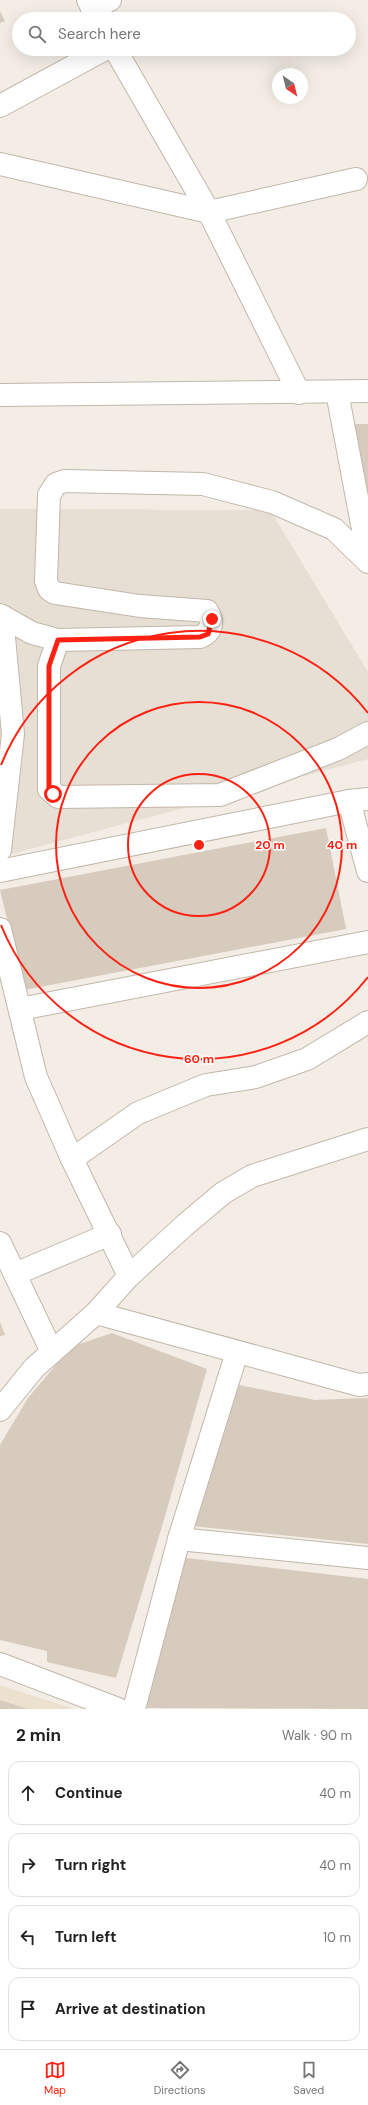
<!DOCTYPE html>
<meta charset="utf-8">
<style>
:root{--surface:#fff;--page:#f2f2f2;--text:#222;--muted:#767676;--line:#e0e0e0;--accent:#fc2112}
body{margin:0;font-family:"DM Sans",sans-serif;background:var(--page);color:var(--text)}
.compass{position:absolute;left:272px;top:68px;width:36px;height:36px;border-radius:50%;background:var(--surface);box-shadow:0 4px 16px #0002;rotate:145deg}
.stop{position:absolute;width:12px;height:12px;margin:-9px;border:3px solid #fc2112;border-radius:50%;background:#fff}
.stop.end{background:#fc2112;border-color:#fff;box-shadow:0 1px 4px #0008}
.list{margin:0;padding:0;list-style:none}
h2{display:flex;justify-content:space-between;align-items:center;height:52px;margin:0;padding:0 16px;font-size:17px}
h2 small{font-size:13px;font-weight:400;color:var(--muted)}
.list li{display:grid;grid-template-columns:26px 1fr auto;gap:12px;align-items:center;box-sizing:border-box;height:64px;margin:0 8px 8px;padding:0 8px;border:1px solid var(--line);border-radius:12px}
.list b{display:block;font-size:15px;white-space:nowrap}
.list em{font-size:13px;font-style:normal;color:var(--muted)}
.icon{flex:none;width:22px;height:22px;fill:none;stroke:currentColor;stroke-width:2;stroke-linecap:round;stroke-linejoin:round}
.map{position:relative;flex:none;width:368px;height:1709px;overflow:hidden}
.search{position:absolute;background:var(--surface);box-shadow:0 4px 16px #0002;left:12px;right:12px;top:12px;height:44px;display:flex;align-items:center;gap:10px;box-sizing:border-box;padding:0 14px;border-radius:22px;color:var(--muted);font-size:15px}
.sheet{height:340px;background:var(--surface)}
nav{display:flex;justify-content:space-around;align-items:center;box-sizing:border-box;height:56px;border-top:1px solid var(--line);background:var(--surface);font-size:11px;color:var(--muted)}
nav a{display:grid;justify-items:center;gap:2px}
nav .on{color:var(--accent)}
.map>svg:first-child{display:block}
.residential{fill:#e7dfd3}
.education{fill:#ece1ce}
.building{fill:#d7cbbd}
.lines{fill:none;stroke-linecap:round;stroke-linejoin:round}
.minor-casing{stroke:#c1b7aa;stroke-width:24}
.minor{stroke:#fff;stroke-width:22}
.route{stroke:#fc2112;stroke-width:5}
.ring{fill:none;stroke:#fc2112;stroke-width:2}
.centre{fill:#fc2112;stroke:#fff;stroke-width:2}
.ring-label{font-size:12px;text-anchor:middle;font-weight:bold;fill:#fc2112;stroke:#fff;stroke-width:3;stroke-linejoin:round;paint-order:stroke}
</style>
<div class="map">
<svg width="368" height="1709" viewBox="0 0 368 1709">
<rect width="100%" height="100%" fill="#f3ede5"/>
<path class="residential" d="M0 509 270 510 368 672V759L0 857Z"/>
<path class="education" d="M0 1685 74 1709H0Z"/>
<g class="building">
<path d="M0 11 5 21 0 23Z"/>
<path d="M352 424H368V493H367Z"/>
<path d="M326 828 346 929 24 990 0 890Z"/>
<path d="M0 1322 5 1335 0 1336Z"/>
<path d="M112 1333 207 1369 163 1523 116 1678 47 1662V1651L0 1640V1445L28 1398 71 1347Z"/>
<path d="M234 1384 315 1400 368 1398V1544L192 1526Z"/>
<path d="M178 1557 368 1579V1709L147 1708 140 1697Z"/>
<path d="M0 1700 28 1709H0Z"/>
</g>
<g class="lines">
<g class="minor-casing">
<g id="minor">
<path d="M88 0 98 19"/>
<path d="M92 9 110 0"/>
<path d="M115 49 209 212 299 393"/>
<path d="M0 106 105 49"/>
<path d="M0 164 209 212 356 179"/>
<path d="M337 392 368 556"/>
<path d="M0 395 368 391"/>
<path d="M0 615 32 633 58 640 200 637C212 632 214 622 207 611L140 606 55 593 49 589 46 581 49 495 56 484 65 481 203 484 272 502 334 529 368 562"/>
<path d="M58 640 49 666V789L58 797 220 795 338 749 368 733"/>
<path d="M349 801 368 871"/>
<path d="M0 850 13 734 2 616"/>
<path d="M0 871 349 801 368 799"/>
<path d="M0 929 36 1077 72 1159 129 1276 96 1313"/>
<path d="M20 1009 368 942"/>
<path d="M72 1159 138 1113 206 1085 256 1077 307 1059 368 1022"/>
<path d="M0 1243 52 1352"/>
<path d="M15 1274 110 1234"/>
<path d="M129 1276 185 1225 223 1193 252 1176 368 1139"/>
<path d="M0 1410 34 1368 96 1313 359 1385 368 1384"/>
<path d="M179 1539 368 1558"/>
<path d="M0 1664 118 1709"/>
<path d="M134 1709 179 1539 237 1352"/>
</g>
</g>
<use href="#minor" class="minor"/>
</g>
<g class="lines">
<path class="route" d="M53 794 49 789V666L58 640 200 637 208 634 212 619"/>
</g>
<g class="ring">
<circle cx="199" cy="845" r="71"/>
<circle cx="199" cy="845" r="143"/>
<path d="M368 977A214 214 0 0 1 1 925M1 765A214 214 0 0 1 368 713"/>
</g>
<circle cx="199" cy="845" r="6" class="centre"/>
<g class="ring-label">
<text x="270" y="849">20 m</text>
<text x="342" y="849">40 m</text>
<text x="199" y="1063">60 m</text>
</g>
</svg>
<svg class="compass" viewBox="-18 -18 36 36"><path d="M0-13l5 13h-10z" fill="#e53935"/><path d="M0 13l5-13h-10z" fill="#767676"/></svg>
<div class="stop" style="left:53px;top:794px"></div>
<div class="stop end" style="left:212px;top:619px"></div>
<div class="search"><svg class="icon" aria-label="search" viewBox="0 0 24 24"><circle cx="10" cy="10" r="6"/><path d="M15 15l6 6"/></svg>Search here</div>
</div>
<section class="sheet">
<h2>2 min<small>Walk · 90 m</small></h2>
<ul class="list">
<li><svg class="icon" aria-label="ahead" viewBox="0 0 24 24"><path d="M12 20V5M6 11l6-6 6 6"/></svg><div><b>Continue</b></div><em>40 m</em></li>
<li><svg class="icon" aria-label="right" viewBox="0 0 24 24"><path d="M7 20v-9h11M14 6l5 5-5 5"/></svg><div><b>Turn right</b></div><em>40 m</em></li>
<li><svg class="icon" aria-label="left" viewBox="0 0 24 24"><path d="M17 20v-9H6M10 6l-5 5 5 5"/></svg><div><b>Turn left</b></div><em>10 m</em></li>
<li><svg class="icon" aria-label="arrive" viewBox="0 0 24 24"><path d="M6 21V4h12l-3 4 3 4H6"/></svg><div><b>Arrive at destination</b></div></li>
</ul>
</section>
<nav>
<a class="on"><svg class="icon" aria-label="map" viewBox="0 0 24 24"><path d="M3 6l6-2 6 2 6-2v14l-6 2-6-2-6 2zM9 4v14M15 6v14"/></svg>Map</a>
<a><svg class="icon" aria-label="directions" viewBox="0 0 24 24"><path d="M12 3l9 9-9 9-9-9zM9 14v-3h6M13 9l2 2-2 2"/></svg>Directions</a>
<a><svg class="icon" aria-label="saved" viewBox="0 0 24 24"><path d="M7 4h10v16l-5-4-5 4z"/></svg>Saved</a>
</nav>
